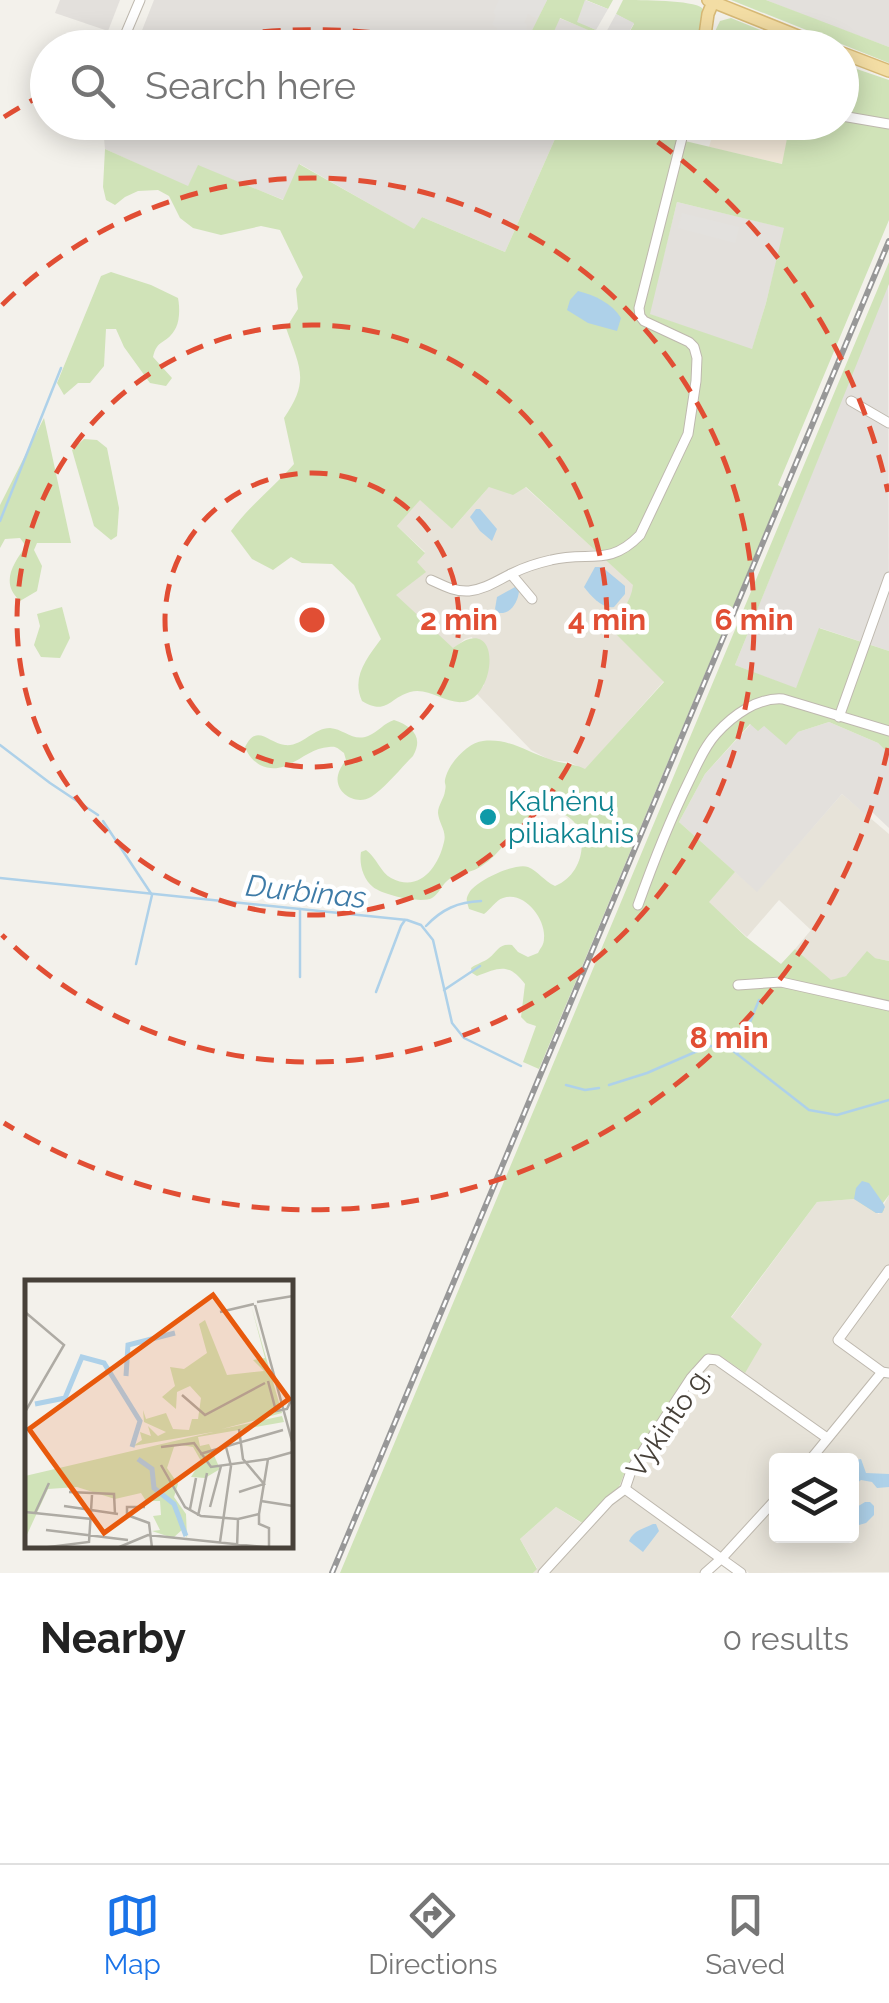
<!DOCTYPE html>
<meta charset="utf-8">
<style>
:root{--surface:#fff;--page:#f2f2f2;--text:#222;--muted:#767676;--line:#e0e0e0;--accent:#1a73e8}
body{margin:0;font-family:Raleway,sans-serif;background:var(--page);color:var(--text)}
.controls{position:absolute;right:30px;bottom:30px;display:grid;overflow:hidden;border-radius:10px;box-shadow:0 5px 25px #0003}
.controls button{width:90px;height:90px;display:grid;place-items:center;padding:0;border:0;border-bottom:2px solid var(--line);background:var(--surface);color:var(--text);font:50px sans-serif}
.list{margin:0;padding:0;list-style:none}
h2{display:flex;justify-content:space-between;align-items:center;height:130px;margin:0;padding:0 40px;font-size:42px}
h2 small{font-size:32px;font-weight:400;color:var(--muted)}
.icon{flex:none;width:55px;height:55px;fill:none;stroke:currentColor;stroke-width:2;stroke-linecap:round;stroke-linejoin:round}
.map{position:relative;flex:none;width:889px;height:1573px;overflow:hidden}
.search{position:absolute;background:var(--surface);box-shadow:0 5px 25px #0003;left:30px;right:30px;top:30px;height:110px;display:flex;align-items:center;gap:25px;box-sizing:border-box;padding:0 35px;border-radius:55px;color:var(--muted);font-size:38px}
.sheet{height:290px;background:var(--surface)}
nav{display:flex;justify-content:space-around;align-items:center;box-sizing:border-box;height:140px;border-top:2px solid var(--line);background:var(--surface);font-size:28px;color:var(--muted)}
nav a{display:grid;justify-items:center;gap:5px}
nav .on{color:var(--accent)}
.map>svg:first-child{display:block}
.residential{fill:#e7e3d9;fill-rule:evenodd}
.commercial{fill:#f2e8d9}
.industrial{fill:#e3e0dc}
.green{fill:#d0e3b8;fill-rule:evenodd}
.parking{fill:#e3e1de}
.water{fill:#aed1e9}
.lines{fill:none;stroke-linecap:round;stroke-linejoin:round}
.stream{stroke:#aed1e9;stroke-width:2.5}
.minor-casing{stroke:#beb8ae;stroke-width:11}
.major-casing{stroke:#d7b976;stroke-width:14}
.minor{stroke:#fff;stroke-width:9}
.major{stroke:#f3dda4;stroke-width:11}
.rail-casing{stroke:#989898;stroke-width:6}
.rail{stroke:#fff;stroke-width:2.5;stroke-dasharray:8;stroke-linecap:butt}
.ring{fill:none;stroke:#e14e34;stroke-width:5;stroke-dasharray:18 12}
.culture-dot{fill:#0f9aa8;stroke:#fff;stroke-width:4}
.labels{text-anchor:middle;stroke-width:9;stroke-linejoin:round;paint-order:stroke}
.culture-label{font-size:28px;fill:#0d838f;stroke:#fff;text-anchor:start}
.street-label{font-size:28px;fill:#474139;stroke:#fff}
.water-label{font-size:30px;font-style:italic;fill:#3e7ba7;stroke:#fff}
.inset-river{fill:none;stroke:#aed1e9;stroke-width:5}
.inset-road{fill:none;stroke:#aeaba4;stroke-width:2.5}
.view{fill:#e8590c;fill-opacity:0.15;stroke:#e8590c;stroke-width:5}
.inset-edge{fill:none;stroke:#474139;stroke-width:5}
.centre{fill:#e14e34;stroke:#fff;stroke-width:5}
.ring-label{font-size:30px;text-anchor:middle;font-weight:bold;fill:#e14e34;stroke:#fff;stroke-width:9;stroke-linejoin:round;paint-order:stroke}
</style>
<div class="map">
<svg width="889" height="1573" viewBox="0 0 889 1573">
<rect width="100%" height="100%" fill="#f3f1eb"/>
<g class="residential">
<path d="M489 487H525L634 585 632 595 626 605 607 624 664 681 585 770 569 762 550 760 531 750 477 694 484 685 472 637 465 639 453 649 395 595 425 572 416 562 425 552 397 526 420 499 452 529Z"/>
<path d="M842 794 889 834V961L875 958 846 976 831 981 795 949 811 930 779 900 747 937 708 902 735 872 757 891Z"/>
<path d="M889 1195V1572L749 1573 728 1556 709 1573H533L537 1568 520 1539 556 1507 583 1524 619 1487 627 1467 707 1355 722 1357 745 1373 731 1318 817 1202 854 1199 879 1214ZM776 1460H852V1536H776Z"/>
</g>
<path class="commercial" d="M716 123H790L783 164 709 147Z"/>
<g class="industrial">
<path d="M60 0H120L108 31 55 13Z"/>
<path d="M154 0H547L526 45 532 47 135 48Z"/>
<path d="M766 0H889V47L816 20Z"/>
<path d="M559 18 589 30 581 47 547 48Z"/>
<path d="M105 122 562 123 505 252 422 217 415 230 300 164 284 200 198 166 188 187 105 149 103 128Z"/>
<path d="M677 202 785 228 766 303 752 350 649 314Z"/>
<path d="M888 284 889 651 820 628 796 689 735 665Z"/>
<path d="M829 722 878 743 889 754V828L872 812 867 816 842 794 757 892 679 822 705 774 751 724 798 732Z"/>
</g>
<g class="green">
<path d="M547 0H613L608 9 586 0 578 21 596 30 589 47H581L588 30 560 18 547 47H532L525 45Z"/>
<path d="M623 0C640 0 693 0 702 8 707 16 699 38 699 47H621L634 24 616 14Z"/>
<path d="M731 0H766L889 47V63Z"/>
<path d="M731 18 802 47 707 48 720 21Z"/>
<path d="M842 64 889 80V120H877L842 111Z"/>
<path d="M842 120 889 128V220L778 485 783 488 539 1069 523 1062 536 1026 527 1023 521 1017 525 984C509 963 500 967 477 976L472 973 471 968C476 964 484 962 489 958 498 951 499 943 512 945L518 952 528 957 538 953C541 947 544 945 544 938 546 919 524 890 503 898 496 900 490 910 484 914L469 909C467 901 465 900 469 893 475 881 516 862 528 867 538 871 544 881 555 886 592 872 592 808 546 812 522 814 509 842 494 856 487 863 477 870 468 872 460 875 453 875 447 881 441 886 439 894 432 898 421 904 383 895 373 887 363 879 359 864 361 852L366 850C377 858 380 872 391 878 419 893 438 868 444 842 447 831 439 824 438 813 438 805 444 799 445 791 447 782 443 785 446 776 450 762 469 742 483 741 509 738 527 752 549 759 561 764 573 763 585 769L664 682 606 624C620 614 631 603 633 585L526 487 513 495 489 487 452 529 420 500 397 526 425 553 417 562 426 572 396 595 453 648C503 609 497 698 463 702 445 704 429 687 410 692 389 698 387 716 362 701 351 677 367 658 381 639L354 585 332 564 302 563 291 557 273 570 252 559 231 531C249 506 274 487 294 464L284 418C310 380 300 368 286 328L298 309 296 289 303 277 280 230 261 226 221 235 193 228 180 218 169 196 158 190 138 191 125 197 115 205 106 200 103 187 105 149 188 186 198 165 283 200 299 164 414 229 422 217 505 252 562 123H716L713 133 699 129 680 134 673 158 685 141 782 164 790 123 842 122ZM677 202 784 228 766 303 752 349 650 314Z"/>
<path d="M889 262V284L735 665 796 688 819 628 889 651V754L878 743 829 722 798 732 786 745 764 726 758 731 750 724 705 774 679 822 735 872 709 902 746 937 781 964 795 949 831 980 846 976 867 951 875 958 889 961V1195L883 1203 884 1210 882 1213H876L854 1199 817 1202 731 1317 762 1344 745 1373 722 1357 707 1355 627 1467 619 1487 584 1524 556 1507 520 1539 537 1569 533 1573H340Z"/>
<path d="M111 272 151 285 178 298C180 308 180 323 174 331 166 344 157 339 153 357L172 378 166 386 150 383 124 347 116 329H106L104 366 90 383H78L64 395 57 383 101 276Z"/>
<path d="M44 418 71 543H37L34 550 42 566 37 591 20 601C0 583 13 564 26 546L20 538 5 539 0 548V505Z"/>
<path d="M84 439 97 440 107 448 119 508 117 536 111 540 94 526 72 450Z"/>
<path d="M62 607 70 638 60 658 41 657 34 645 40 626 37 614Z"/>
<path d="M394 720C412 726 424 737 413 756 401 768 385 788 371 797 356 806 334 793 338 775 339 770 343 764 346 760L344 753C337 748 337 746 329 747 304 748 287 778 260 765 252 760 248 755 245 747 257 723 268 743 285 745 302 747 313 728 330 728 344 729 353 742 368 736 378 732 384 723 394 720Z"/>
</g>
<g class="parking">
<path d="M499 0H547L537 19 528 14 524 22 527 25 526 29 531 32 526 43 497 30 498 28 492 25 496 15 493 13Z"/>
<path d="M585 0 608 9 596 30 577 22Z"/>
<path d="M616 14 634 23 621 47H598Z"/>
<path d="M682 213 739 227 735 243 678 228Z"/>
</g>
<g class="water">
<path d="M578 291C594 295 612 303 621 318L617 331 588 323 567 310 570 300Z"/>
<path d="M476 509H480L497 529 492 541 480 531 470 517Z"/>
<path d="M595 567H602L625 586V594L614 607C602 609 591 596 584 587Z"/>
<path d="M515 587 519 591C518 602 511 614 499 613L495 609 497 597Z"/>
<path d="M862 1181 869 1183 883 1203 885 1207 882 1213H876L854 1199 856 1188Z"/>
<path d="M861 1459 866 1473 889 1474V1487L877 1488 872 1482 861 1480 852 1487V1465L856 1460Z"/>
<path d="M865 1502H870L874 1506V1515L866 1523 852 1527V1510Z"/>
<path d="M653 1524H656L659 1531 643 1552 629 1541C634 1530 643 1529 653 1524Z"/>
</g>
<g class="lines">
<g class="stream">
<path d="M0 521 61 368"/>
<path d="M0 745 50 783 98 815"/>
<path d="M103 821 152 895 136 964"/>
<path d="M0 878 407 920 421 925 433 940 452 1023 464 1038 521 1066"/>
<path d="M426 926C442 909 458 902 481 901"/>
<path d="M300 977V909"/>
<path d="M444 990 480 966"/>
<path d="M376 992 401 926 405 920"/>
<path d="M737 1054 759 1000"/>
<path d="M566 1085 585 1090 599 1088"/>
<path d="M609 1085 647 1073 709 1046 728 1047 809 1110 837 1115 889 1100"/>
</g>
<g class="minor-casing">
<g id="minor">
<path d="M126 33 140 0"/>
<path d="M842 116 889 124"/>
<path d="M851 401 889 423"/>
<path d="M511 574 532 599"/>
<path d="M431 580C444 586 455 592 469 591 486 589 498 580 513 573 525 567 538 563 551 560 588 550 608 568 640 535L688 434 696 381 697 358 694 347 689 342 644 321 640 316 639 308 686 122"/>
<path d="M839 717 889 577"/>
<path d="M638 905C653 863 669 822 689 781 697 765 704 747 716 734 733 715 758 697 783 699L889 731"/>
<path d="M738 985 781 982 889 1006"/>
<path d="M889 1270 838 1340 882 1372 889 1373"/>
<path d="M810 1460 882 1372"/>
<path d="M625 1489 741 1573"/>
<path d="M543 1573 609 1501 625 1489 632 1468 691 1378 708 1359 717 1360 827 1438"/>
<path d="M705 1573 722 1558 776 1499"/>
</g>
</g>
<g class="major-casing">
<g id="major">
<path d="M708 0 828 48"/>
<path d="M704 42 708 14 713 2"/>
<path d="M842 53 889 71"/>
</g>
</g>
<use href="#minor" class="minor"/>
<use href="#major" class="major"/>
<g class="rail-casing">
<path id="rail" d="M332 1573 889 241"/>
</g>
<use href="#rail" class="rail"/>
</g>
<g class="ring">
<circle cx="312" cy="620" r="147"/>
<circle cx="312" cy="620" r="295"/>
<path d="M2 305A442 442 0 1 1 2 935"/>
<path d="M888 748A590 590 0 0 1 4 1123M4 117A590 590 0 0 1 44 94M174 46A590 590 0 0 1 450 46M633 125A590 590 0 0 1 888 492"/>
</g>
<circle class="culture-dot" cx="488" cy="817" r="10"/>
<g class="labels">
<g class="culture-label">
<text x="508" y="811">Kalnėnų<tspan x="508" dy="32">piliakalnis</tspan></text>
</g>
<g class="street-label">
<text transform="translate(668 1422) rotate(-56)" y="10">Vykinto g.</text>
</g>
<g class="water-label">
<text transform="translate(306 892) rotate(6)" y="10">Durbinas</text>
</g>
</g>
<g transform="translate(25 1280)">
<rect width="268" height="268" fill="#f3f1eb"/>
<path d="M226 25 257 133 197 149 257 136 259 142 173 157 175 166 184 164 195 189 180 198 166 197 176 181 168 167 150 164 142 188 153 204 149 217 161 234 162 258 158 249 148 258 127 251 135 250 128 236 136 235 135 221H121L116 213 90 219 52 207 23 209 0 259V196L188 152 108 166 117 160 115 152 126 156 123 146 133 156 141 152 119 142 118 130 121 139 141 133 148 149 164 150 167 139H173L176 118 165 106 152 112 151 129 137 117 150 106 145 87 159 89 182 73 174 44 180 40 202 95 239 91 228 80 240 78Z" fill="#d0e3b8"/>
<path class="inset-river" d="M101 96 103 65 150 53M10 124 40 118 57 77 79 83 115 141 107 167M113 179 127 189 129 208 149 224 161 256"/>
<path class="inset-road" d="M232 22 268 16M230 25 268 165M0 32 39 65 0 132M195 32 229 24M243 101 251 131 262 129 268 116M157 115 180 135 240 103M214 149 218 179 239 204 214 212M136 167 169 163 186 187 243 179M175 174 258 150M136 185 160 227 176 236 213 239M44 212 89 214 90 234M236 221 268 226M39 226 93 234M120 227H102V235L124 243 127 268M185 227 196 186M165 229 171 198M0 232 67 239M10 233 24 203M234 234V244L244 248V267M173 236 182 193M21 250 103 260M195 262 206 186 201 167M16 268 64 262 67 215M92 268 123 255 248 268M212 268 213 239 234 234 243 179 268 172"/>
<path class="view" d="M188 15 264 119 79 253 4 149Z"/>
<rect width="268" height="268" class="inset-edge"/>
</g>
<circle cx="312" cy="620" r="15" class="centre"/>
<g class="ring-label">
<text x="459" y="630">2 min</text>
<text x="607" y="630">4 min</text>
<text x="754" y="630">6 min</text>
<text x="729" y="1048">8 min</text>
</g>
</svg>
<div class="controls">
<button><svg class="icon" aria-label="layers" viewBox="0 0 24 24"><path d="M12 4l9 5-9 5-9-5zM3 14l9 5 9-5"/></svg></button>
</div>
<div class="search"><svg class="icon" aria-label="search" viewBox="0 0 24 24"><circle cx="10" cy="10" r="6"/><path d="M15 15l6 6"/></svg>Search here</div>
</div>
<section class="sheet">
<h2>Nearby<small>0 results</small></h2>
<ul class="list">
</ul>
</section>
<nav>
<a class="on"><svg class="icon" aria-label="map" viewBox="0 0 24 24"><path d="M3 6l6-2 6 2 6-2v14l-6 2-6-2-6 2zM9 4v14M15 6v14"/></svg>Map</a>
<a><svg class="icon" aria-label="directions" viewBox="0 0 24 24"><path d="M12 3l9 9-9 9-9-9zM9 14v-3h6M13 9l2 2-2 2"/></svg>Directions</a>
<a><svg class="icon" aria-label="saved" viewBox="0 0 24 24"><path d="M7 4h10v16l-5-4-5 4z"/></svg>Saved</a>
</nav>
